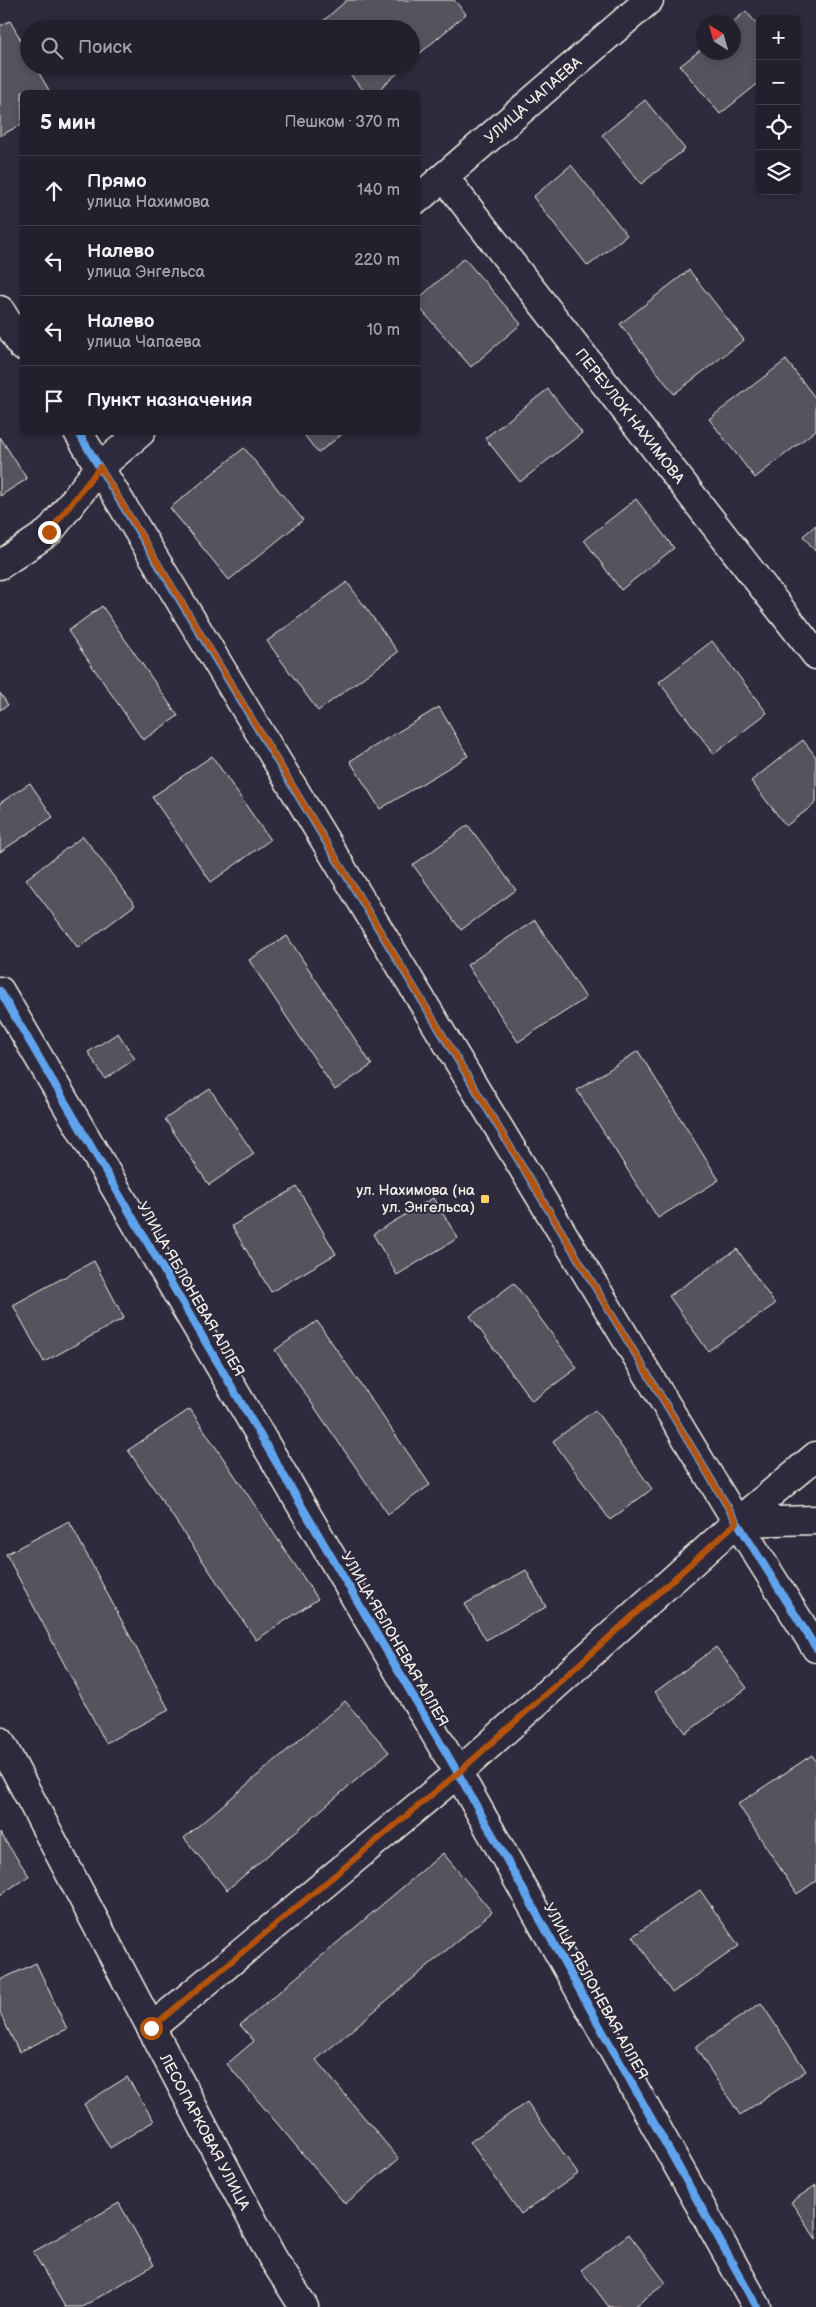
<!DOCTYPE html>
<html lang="ru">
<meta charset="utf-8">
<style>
:root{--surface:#23202e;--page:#2b2836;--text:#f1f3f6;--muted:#a3a3aa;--line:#403e4a}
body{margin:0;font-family:"Balsamiq Sans",sans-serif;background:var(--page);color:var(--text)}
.controls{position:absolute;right:15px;top:15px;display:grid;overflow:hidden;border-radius:8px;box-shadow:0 2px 8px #0003}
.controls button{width:45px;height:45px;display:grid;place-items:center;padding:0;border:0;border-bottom:1px solid var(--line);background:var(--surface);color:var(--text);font:25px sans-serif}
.compass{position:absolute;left:696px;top:15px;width:45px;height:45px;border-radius:50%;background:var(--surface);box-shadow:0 2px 8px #0003;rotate:323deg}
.stop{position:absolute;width:15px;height:15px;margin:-11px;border:4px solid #b45309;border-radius:50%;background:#fff}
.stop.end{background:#b45309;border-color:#fff;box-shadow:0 1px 5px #0008}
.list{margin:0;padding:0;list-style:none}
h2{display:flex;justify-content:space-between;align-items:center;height:65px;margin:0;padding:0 20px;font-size:21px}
h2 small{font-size:16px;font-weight:400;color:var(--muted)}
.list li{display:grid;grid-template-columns:32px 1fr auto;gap:15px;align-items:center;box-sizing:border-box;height:70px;padding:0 20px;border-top:1px solid var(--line)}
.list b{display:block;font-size:19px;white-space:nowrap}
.list p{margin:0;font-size:16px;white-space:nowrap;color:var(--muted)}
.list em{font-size:16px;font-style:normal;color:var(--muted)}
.icon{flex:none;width:28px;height:28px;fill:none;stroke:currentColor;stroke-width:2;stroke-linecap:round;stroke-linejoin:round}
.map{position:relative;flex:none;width:816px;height:2307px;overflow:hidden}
.search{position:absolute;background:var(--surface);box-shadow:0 2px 8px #0003;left:20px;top:20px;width:400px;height:55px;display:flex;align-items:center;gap:12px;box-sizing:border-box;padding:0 18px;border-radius:28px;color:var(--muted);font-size:19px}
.panel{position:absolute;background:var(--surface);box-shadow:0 2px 8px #0003;left:20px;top:90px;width:400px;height:345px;border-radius:8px}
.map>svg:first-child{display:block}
.building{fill:#56525f;stroke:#f4f1e8}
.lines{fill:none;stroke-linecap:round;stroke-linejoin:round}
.minor-casing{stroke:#f4f1e8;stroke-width:31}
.minor{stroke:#2f2a3d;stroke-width:28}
.cycleway-casing{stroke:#2f2a3d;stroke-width:11}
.cycleway{stroke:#60a3ed;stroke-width:8}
.route{stroke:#b45309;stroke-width:6}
.poi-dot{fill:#ffd166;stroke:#2f2a3d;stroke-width:2}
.labels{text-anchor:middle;stroke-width:4;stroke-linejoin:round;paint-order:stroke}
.street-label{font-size:15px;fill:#f4f1e8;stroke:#2f2a3d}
.poi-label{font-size:15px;fill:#f4f1e8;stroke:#2f2a3d;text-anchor:end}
</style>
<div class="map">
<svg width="816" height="2307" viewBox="0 0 816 2307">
<rect width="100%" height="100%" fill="#2f2a3d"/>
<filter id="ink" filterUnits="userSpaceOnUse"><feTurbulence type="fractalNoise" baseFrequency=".02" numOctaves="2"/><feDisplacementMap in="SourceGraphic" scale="10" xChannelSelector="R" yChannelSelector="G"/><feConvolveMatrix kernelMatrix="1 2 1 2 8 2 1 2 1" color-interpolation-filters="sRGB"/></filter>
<g filter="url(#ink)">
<g class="building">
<path d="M347 0H454L466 14 411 61V29H314Z"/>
<path d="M746 11 760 28V82L720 114 680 66 704 47V52H734L733 22Z"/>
<path d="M10 21 29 54V66H35L50 92H22V124L0 136V26Z"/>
<path d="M342 66H406L376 92H365Z"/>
<path d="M645 100 685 149 641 184 602 135Z"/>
<path d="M571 165 627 235 588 266 533 197Z"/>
<path d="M464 258 521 324 471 367 418 306V299Z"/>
<path d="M689 270 744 340 674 394 620 324Z"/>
<path d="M786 360 816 399V430L755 478 709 419Z"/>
<path d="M548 389 582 433 520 482 485 438Z"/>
<path d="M302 432H345L318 453Z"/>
<path d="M0 437 27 479 0 496Z"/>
<path d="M244 448 303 520 229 580 170 508Z"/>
<path d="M636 499 674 548 621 590 584 540Z"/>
<path d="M816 525V552L803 536Z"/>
<path d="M347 582 398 652 318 711 267 641Z"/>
<path d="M102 606 178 716 143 740 68 631Z"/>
<path d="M712 641 767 713 714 754 659 682Z"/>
<path d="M0 693 8 705 0 710Z"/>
<path d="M439 707 468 756 380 809 350 761Z"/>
<path d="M803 740 816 757V803L786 826 751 781Z"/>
<path d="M212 756 270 840 211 882 152 797Z"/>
<path d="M30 783 53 817 0 852V803Z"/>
<path d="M468 825 516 890 461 930 413 865Z"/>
<path d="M83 836 135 905 78 948 26 879Z"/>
<path d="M535 920 586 998 518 1042 467 965Z"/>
<path d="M287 936 372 1065 335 1090 249 960Z"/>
<path d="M118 1033 135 1059 105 1079 88 1052Z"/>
<path d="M638 1051 719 1180 658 1218 577 1090Z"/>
<path d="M210 1089 254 1154 209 1185 165 1119Z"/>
<path d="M297 1187 336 1254 271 1292 232 1226Z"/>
<path d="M433 1198 458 1238 397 1275 373 1234Z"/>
<path d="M737 1249 775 1304 708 1351 669 1296Z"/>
<path d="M94 1261 124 1318 44 1362 13 1305Z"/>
<path d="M514 1283 577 1368 532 1401 470 1316Z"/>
<path d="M317 1321 430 1485 388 1514 275 1350Z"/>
<path d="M190 1409 318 1599 256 1640 128 1450Z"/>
<path d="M595 1410 652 1489 610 1520 553 1441Z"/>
<path d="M69 1521 169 1710 106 1743 6 1554Z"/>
<path d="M526 1570 546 1607 486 1640 465 1604Z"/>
<path d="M716 1647 747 1688 686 1733 655 1692Z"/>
<path d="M345 1701 389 1752 227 1890 184 1838Z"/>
<path d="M812 1755 816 1761V1881L797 1894 738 1804Z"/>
<path d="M0 1833 29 1876 0 1895Z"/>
<path d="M443 1853 492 1912 316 2060 399 2159 345 2204 227 2064 254 2041 240 2025Z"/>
<path d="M700 1890 739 1946 672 1993 633 1936Z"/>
<path d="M36 1963 67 2029 19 2052 0 2013V1980Z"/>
<path d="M761 2003 806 2071 740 2115 695 2047Z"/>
<path d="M127 2077 154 2121 110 2148 84 2104Z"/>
<path d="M527 2102 578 2174 521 2214 470 2142Z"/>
<path d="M816 2185V2239L791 2202Z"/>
<path d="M119 2203 154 2265 82 2307H65L33 2252Z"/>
<path d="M629 2234 666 2283 634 2307H609L581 2270Z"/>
</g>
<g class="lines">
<g class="minor-casing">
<g id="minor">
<path d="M444 177 816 655"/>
<path d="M418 199 649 0"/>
<path d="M0 310 22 346"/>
<path d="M78 432 737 1522 816 1648"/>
<path d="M0 565 49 532 100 467 141 432"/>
<path d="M0 991 458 1773 757 2307"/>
<path d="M737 1522 816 1520"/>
<path d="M0 1741 272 2257 304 2307"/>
<path d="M151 2028 458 1773 737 1522 816 1456"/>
</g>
</g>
<use href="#minor" class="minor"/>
<g class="cycleway-casing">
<g id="cycleway">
<path d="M78 432 737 1522 816 1648"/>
<path d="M0 991 458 1773 757 2307"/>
</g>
</g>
<use href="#cycleway" class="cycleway"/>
</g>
</g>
<g class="lines" filter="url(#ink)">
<path class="route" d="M49 532 100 467 737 1522 458 1773 151 2028"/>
</g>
<rect class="poi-dot" x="480" y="1194" width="10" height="10" rx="2.5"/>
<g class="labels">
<g class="street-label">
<text transform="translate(533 100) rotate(-41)" y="5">УЛИЦА ЧАПАЕВА</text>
<text transform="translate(630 416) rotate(52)" y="5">ПЕРЕУЛОК НАХИМОВА</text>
<text transform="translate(191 1289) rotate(60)" y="5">УЛИЦА ЯБЛОНЕВАЯ АЛЛЕЯ</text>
<text transform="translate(395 1639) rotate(60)" y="5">УЛИЦА ЯБЛОНЕВАЯ АЛЛЕЯ</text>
<text transform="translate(596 1991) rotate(61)" y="5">УЛИЦА ЯБЛОНЕВАЯ АЛЛЕЯ</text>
<text transform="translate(205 2132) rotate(62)" y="5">ЛЕСОПАРКОВАЯ УЛИЦА</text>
</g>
<g class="poi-label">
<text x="475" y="1195">ул. Нахимова (на<tspan x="475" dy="17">ул. Энгельса)</tspan></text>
</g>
</g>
</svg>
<div class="controls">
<button>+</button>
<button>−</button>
<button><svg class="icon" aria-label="locate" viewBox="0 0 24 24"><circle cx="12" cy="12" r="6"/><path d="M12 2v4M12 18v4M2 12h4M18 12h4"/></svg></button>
<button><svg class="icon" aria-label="layers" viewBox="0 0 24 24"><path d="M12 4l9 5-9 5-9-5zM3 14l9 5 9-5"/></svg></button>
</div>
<svg class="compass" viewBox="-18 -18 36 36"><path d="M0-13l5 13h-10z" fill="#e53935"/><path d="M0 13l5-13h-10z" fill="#a3a3aa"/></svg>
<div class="stop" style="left:151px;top:2028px"></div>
<div class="stop end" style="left:49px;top:532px"></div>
<div class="search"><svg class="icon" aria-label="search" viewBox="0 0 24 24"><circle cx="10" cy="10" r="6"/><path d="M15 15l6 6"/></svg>Поиск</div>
<section class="panel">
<h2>5 мин<small>Пешком · 370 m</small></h2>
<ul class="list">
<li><svg class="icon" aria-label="ahead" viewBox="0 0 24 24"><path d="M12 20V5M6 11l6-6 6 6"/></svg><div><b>Прямо</b><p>улица Нахимова</p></div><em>140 m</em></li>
<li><svg class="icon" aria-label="left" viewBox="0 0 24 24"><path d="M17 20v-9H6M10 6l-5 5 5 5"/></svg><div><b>Налево</b><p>улица Энгельса</p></div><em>220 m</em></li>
<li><svg class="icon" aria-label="left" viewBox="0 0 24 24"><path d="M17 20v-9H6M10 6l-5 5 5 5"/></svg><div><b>Налево</b><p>улица Чапаева</p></div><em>10 m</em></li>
<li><svg class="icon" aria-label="arrive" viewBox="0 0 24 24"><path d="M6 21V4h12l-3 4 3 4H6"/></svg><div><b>Пункт назначения</b></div></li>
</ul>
</section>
</div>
